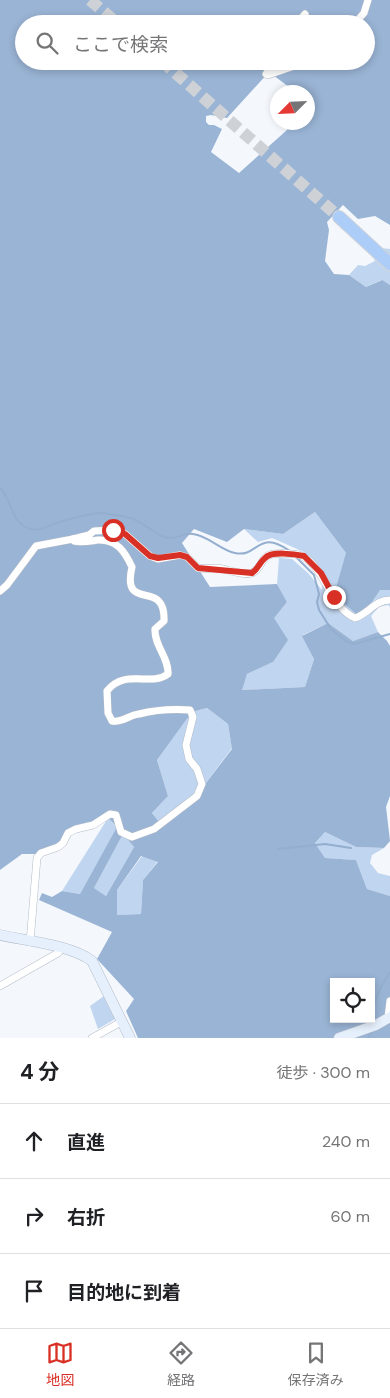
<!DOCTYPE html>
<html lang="ja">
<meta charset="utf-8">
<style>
:root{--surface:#fff;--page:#f2f2f2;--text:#202124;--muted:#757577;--line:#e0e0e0;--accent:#d93025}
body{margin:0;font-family:"DM Sans","Noto Sans JP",sans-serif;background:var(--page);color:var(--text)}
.controls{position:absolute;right:15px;bottom:15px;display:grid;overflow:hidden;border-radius:0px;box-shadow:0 2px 8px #0003}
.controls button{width:45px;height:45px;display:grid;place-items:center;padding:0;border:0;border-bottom:1px solid var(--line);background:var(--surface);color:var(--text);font:25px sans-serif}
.compass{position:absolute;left:270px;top:85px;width:45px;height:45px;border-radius:50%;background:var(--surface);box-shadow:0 2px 8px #0003;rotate:246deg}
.stop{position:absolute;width:15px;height:15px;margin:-11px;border:4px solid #d93025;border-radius:50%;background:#fff}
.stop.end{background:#d93025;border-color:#fff;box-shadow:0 1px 5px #0008}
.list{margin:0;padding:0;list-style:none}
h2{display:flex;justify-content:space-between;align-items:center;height:65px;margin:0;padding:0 20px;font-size:21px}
h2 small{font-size:16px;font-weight:400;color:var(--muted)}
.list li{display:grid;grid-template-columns:32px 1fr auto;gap:15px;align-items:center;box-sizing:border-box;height:75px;padding:0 20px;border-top:1px solid var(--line)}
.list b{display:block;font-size:19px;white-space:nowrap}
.list em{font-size:16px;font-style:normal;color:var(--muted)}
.icon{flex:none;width:28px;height:28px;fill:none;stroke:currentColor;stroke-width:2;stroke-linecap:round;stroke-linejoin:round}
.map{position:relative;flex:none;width:390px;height:1038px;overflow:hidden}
.search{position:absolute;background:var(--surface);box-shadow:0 2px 8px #0003;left:15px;right:15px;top:15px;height:55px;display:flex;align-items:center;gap:12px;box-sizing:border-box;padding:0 18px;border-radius:28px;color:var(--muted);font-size:19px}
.sheet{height:290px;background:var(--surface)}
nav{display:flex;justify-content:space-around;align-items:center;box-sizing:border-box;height:70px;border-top:1px solid var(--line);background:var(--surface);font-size:14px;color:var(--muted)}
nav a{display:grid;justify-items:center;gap:2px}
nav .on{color:var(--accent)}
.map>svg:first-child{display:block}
.green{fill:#c0d5ef}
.forest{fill:#9ab4d5;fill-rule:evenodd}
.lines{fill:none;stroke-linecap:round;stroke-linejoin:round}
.stream{stroke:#94aecf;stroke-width:2}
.highway-tunnel{stroke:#ced2d7;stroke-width:12;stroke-dasharray:12 6;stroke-linecap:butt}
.street-casing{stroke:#b3bcc8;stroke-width:8}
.secondary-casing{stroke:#b3bcc8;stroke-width:11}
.highway-casing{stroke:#d3d4d5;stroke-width:14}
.street{stroke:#fff;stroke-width:7}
.secondary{stroke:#e6f0fd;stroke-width:10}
.highway{stroke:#accdf8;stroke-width:12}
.route{stroke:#d93025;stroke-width:6}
</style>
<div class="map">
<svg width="390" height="1038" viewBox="0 0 390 1038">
<rect width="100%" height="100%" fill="#f4f8fd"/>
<g class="green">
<path d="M380 248 390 249V285L381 280 366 287 349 275 358 265 365 266 375 261 373 256Z"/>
<path d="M315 512 346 553 380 590H390V607L388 605 379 607 371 616 378 632 353 641 328 623 303 635 314 659 305 687 241 690 247 674 273 662 274 617 287 602 277 584 279 558 292 559 308 573 322 590 321 570 304 552 272 538 258 542 244 529 283 534Z"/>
<path d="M207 708 228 724 232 748 196 796 160 823 152 813 168 796 157 760 192 712Z"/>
<path d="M108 818 117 828 80 894 62 891Z"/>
<path d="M325 832 356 847 384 848 372 855 370 863 378 873 390 876V896L367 889 356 860 325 858 315 843Z"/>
<path d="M123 834 134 847 106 896 94 888Z"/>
<path d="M142 856 158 861 143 880 141 914 117 915V890Z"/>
<path d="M104 996 115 1019 98 1029 90 1006Z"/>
</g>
<path class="forest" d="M0 0H390V225L375 216 358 219 343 205 327 222 329 230 325 261 334 274 349 275 366 287 382 280 390 285V590H380L361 618 334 595 346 553 315 512 283 534 244 529 227 542 194 529 182 543 210 587 277 584 287 602 274 618 288 640 273 662 247 674 242 690 305 687 314 659 302 636 328 623 353 641 378 632 387 641 390 646V796L386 807 390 841 384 848 356 847 325 832 315 843 325 858 356 860 367 889 390 896V996L386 1017 390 1019V1038H138L126 1011 134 999 97 959 112 932 39 900 42 893 52 897 62 891 80 894 117 827 108 818 73 831 66 845 44 854H22L0 870ZM24 24H366V61H24ZM269 72 293 90 292 92H308V122L288 123 287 130 239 173 211 152 222 129 214 125H209L206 122V116L211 115 227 118ZM207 708 228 724 232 749 196 796 160 823 152 813 168 796 157 760 192 712ZM123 834 134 847 106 896 94 888ZM141 856 158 862 143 880 141 914 117 915V890ZM334 982H371V1019H334Z"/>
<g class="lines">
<g class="stream">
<path d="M0 488C13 500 10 524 31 529 41 532 50 524 60 522 72 518 88 514 101 513 106 513 111 515 116 515 121 516 126 517 131 518 143 522 152 532 164 537 175 541 183 532 193 534 209 536 220 550 235 553 259 558 257 528 290 551"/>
<path d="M295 556 314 575 319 594 317 602 319 610 331 629 346 641 354 644 390 634"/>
<path d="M278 849 325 844 351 848"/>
<path d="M371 1012 380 989 390 972"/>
<path d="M370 1020V1019"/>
<path d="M368 1038 372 1032"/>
</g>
<g class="highway-tunnel">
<path d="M90 0 118 24"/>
<path d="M162 61 339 217"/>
</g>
<g class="street-casing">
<g id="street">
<path d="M296 24 305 14"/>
<path d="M354 24 364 13 368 0"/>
<path d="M275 61 266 74 268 75 309 61"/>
<path d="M0 591 7 585 36 546 73 539"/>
<path d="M30 942 37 858 41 853 58 847 63 843 68 833 76 829 93 825 110 814 116 815 121 832 132 837 154 829 197 796 202 784 197 769 189 759 186 745 193 717 190 710C174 709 155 710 139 714 129 715 122 723 112 721L108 713 107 691C125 668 151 687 168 674 169 658 154 645 155 629L164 621C166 577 121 614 132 567 125 552 117 539 98 540 90 541 82 543 74 541L73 539 89 535 94 531 113 530 125 534 150 556 158 559 180 555 187 557 198 568C205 569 211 568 217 568 228 569 242 576 252 573 260 570 261 560 267 556 272 552 299 553 304 557 326 571 331 608 355 618 368 614 375 600 390 600"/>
<path d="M0 986 58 953 62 948"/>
<path d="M388 1018 390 1001"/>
<path d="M92 1038 121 1022"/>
</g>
</g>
<g class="secondary-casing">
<g id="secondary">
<path d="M0 935C27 941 71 945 92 961L130 1038"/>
<path d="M339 1038 376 1025 390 1017"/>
</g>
</g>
<g class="highway-casing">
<path id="highway" d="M339 217 390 264"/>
</g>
<use href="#street" class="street"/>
<use href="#secondary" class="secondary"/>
<use href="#highway" class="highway"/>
</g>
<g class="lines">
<path class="route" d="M113 530 125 534 150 556 158 558 180 555 187 557 198 568 252 573C259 568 259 563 265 558 271 551 295 554 304 556L321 573 334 597"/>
</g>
</svg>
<div class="controls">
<button><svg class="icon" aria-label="locate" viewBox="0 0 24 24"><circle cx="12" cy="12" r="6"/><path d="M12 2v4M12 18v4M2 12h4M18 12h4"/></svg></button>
</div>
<svg class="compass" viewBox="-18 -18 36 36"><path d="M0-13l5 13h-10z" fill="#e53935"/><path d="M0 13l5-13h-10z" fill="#757577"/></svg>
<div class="stop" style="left:113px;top:530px"></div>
<div class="stop end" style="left:334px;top:597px"></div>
<div class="search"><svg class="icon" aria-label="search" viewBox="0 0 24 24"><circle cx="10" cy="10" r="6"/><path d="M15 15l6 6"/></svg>ここで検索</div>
</div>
<section class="sheet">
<h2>4 分<small>徒歩 · 300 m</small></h2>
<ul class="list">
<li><svg class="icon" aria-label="ahead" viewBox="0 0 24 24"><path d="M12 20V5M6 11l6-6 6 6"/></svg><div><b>直進</b></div><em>240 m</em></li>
<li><svg class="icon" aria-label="right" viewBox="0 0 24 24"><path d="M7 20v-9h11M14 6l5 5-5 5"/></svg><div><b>右折</b></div><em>60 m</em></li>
<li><svg class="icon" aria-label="arrive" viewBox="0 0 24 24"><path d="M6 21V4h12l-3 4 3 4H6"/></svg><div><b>目的地に到着</b></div></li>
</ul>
</section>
<nav>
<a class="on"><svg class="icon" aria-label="map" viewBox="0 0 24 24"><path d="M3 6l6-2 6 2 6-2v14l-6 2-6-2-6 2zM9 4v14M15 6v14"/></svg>地図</a>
<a><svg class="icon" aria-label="directions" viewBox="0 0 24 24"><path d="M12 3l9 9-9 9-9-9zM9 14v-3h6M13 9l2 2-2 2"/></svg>経路</a>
<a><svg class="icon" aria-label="saved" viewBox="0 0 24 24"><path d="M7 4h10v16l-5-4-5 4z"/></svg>保存済み</a>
</nav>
